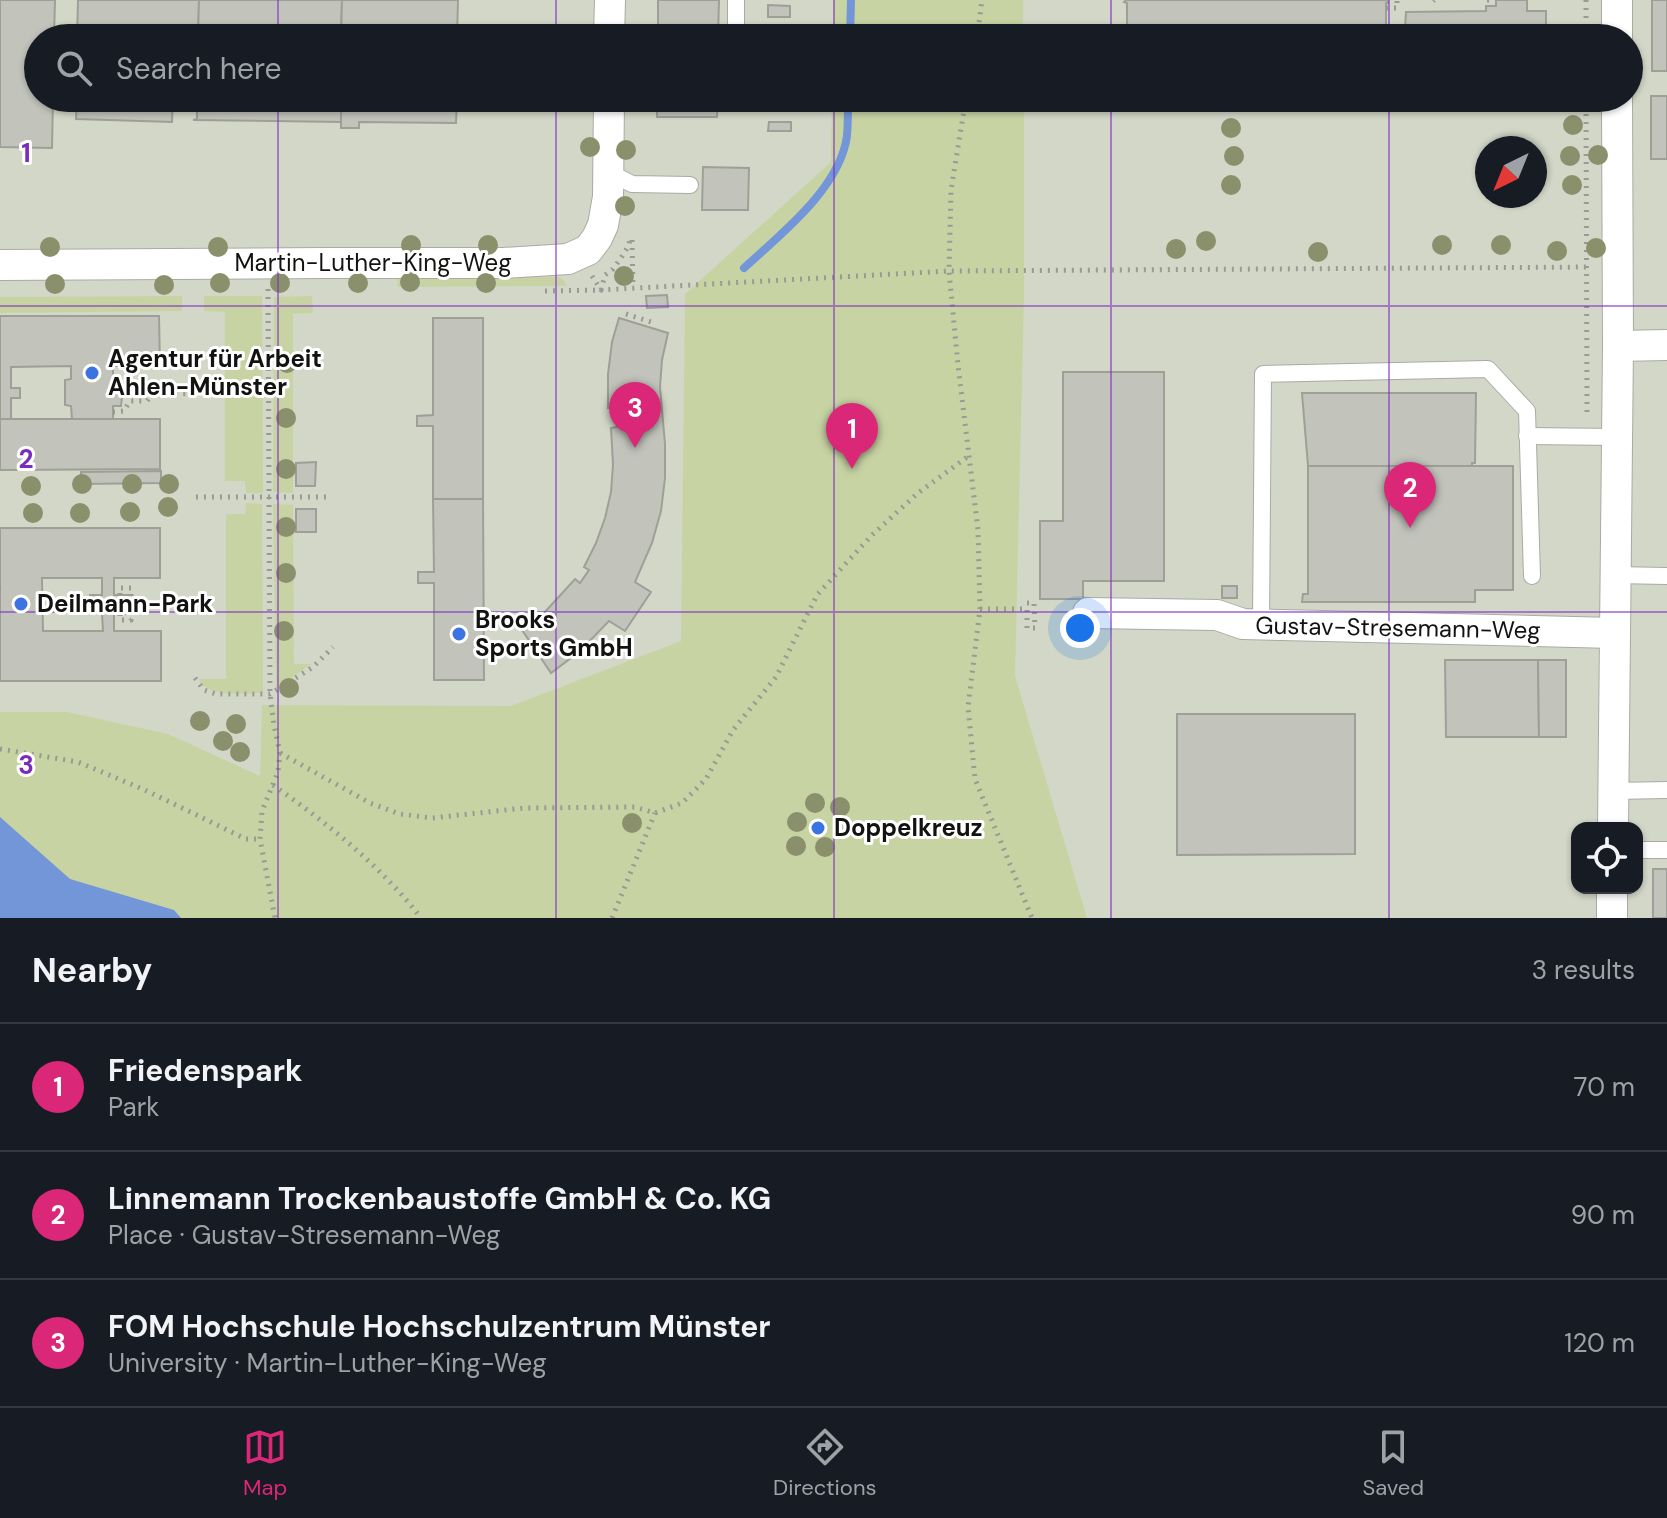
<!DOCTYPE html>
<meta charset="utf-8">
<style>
:root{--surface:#171b24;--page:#20242c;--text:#f1f3f6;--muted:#9ea1a6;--line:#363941;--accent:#db2777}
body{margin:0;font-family:"DM Sans",sans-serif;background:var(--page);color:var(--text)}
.controls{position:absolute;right:24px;bottom:24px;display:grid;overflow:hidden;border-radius:16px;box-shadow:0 2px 6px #0004}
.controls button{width:72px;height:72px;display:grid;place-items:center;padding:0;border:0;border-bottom:2px solid var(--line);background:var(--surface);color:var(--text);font:40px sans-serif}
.compass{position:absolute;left:1475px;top:136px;width:72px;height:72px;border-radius:50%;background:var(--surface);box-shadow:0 2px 6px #0004;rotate:223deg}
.you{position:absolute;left:1080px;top:628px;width:28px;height:28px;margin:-20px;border:6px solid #fff;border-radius:50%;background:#1a73e8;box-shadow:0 0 0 12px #1a73e833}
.badge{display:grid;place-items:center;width:52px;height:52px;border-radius:50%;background:var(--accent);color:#fff;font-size:26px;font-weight:700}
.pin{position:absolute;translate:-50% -66px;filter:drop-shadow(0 2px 4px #0008)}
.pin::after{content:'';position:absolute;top:42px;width:28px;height:24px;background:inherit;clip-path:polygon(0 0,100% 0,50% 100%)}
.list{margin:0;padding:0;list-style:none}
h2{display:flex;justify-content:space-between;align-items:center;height:104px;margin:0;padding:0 32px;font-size:34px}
h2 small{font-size:26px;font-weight:400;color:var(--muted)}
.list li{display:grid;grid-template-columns:52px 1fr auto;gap:24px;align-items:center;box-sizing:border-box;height:128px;padding:0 32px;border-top:2px solid var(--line)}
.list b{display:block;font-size:30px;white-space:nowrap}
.list p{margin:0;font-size:26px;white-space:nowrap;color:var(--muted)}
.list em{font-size:26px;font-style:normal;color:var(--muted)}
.icon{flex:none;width:44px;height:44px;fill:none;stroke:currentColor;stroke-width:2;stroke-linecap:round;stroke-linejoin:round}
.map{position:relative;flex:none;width:1667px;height:918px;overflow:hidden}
.search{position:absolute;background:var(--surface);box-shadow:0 2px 6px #0004;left:24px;right:24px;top:24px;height:88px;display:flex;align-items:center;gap:20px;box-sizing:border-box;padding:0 28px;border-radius:44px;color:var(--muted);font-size:30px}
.sheet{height:488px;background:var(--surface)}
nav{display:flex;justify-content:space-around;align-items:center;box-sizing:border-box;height:112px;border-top:2px solid var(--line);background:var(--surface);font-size:22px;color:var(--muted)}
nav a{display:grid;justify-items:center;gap:4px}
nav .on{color:var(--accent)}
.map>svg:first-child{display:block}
.built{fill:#d3d7c8;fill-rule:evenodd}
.green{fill:#c8d3a4}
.water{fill:#7396d8}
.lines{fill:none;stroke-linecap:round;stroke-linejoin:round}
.stream{stroke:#7396d8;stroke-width:8}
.building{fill:#c2c4bc;stroke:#9ea098;stroke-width:2;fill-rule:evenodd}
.lane-casing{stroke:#a9aba3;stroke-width:18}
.street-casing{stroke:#a9aba3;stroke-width:32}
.path{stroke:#989a93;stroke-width:5;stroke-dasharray:2 6;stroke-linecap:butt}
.lane{stroke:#fff;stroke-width:16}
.street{stroke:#fff;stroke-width:30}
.tree{fill:#8a906b}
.grid{fill:none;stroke:#7b2cbf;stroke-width:2;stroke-opacity:0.55}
.poi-dot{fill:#3b73e3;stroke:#fff;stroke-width:3}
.labels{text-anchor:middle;stroke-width:6;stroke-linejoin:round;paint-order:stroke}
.street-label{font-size:24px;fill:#121310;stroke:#fff}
.poi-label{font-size:24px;font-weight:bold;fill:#121310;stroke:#fff;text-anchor:start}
.grid-label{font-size:26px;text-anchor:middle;font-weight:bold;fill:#7b2cbf;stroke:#fff;stroke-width:6;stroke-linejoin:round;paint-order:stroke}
</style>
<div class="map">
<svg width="1667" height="918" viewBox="0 0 1667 918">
<rect width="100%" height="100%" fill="#e1e3db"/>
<path class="built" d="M0 0H1667V918H0ZM38 38H1629V98H38ZM1487 148H1535V196H1487ZM1577 828H1637V888H1577Z"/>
<g class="green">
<rect x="833" y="0" width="190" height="38"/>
<path d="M832 98H1024V296L1015 676 1087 918H0V712H67L168 734 260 776 262 705 511 706 681 641 685 294 831 162Z"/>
<path d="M400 276 559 277 564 281 567 286 398 287 397 279Z"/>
<path d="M182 296V311L0 313V297Z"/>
<path d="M204 296H262L263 493H246L245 481H225V312L204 311Z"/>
<path d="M312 296 313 313 293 314V493L273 492 274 297Z"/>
<path d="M246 503 262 504 263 693C242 693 216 698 200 683L199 679H226V514H245Z"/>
<path d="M273 504 293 505 294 664H311L276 689Z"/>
</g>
<path class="water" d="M0 817 70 879 174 910 181 918H0Z"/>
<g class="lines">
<g class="stream">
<path d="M850 38 851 0"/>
<path d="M744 268C781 234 840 188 847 136 848 124 848 110 848 98"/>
</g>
</g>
<g class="building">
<path d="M0 0H55L54 38H38V98H53L52 148 0 147Z"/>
<path d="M78 0H199L198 38H77Z"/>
<path d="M199 0H342L341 38H198Z"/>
<path d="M342 0H458L457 38H341Z"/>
<path d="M658 0H719L718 38H658Z"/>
<path d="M1126 0H1386L1388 1V3H1386V38H1127V3L1124 2Z"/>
<path d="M1496 0H1527V11H1546V38H1386V27L1405 28 1406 12 1486 11V6H1496Z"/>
<rect x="1652" y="0" width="15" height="71"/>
<path d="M768 5 790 6V17H768Z"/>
<rect x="1651" y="96" width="16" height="63"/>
<path d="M77 98H173L172 122 76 119Z"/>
<path d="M197 98H341V122L193 120 197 119Z"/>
<path d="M341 98H457L456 123 359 122V128H341Z"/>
<path d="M657 98H718L717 117H657Z"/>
<path d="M769 122H791V131H768Z"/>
<path d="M703 167 749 168 748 210H702Z"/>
<path d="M667 295 668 307 647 308 646 296Z"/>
<path d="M0 316H159L160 366H113V387H123L121 406H113V419H72L71 406 65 405V380L71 379V366L11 367V388H20V398H11V419H0Z"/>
<path d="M433 318H483V499H433V426H417V416L433 415Z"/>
<path d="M619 318 668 333 662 360 660 387 665 444V478L661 511 652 543 635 582 651 592 625 631 609 621 579 652 551 673 522 630 544 613 575 579 580 583 589 570 584 567 596 543 605 518 611 492 613 465 611 428 617 427 615 408H608V374L612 342Z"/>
<path d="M1063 372H1164V581H1083V599H1040V521H1063Z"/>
<path d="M1302 393H1476L1475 463H1472V466H1308Z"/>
<path d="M0 419H160V469L0 470Z"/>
<path d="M316 462 315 486H296V463Z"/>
<path d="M1308 466H1513V590H1475V602H1302L1303 594H1308Z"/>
<path d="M161 471V483L81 484V472Z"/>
<path d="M433 499H483L484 680H434V583H418V572H434Z"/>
<rect x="296" y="509" width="20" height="23"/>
<path d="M0 528H160V578H114V595H128V614H114V631H161V681H0ZM42 578H102V595H90V614L102 613 103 631H43Z"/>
<rect x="1222" y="586" width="15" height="12"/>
<path d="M1445 660H1538L1539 737H1446Z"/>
<path d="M1538 660H1566V737H1539Z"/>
<path d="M1177 714H1355V854L1177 855Z"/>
<rect x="1653" y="869" width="14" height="49"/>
</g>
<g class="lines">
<g class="lane-casing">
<g id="lane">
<path d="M736 38V0"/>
<path d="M608 172 632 184 690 185"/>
<path d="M1527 436 1617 437"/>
<path d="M1614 575 1667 576"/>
<path d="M1261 625 1263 374 1488 369 1527 411 1532 576"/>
<path d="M1613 791 1667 790"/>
<path d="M1637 850H1667"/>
</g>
</g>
<g class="street-casing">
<g id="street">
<path d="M1617 0V38"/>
<path d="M609 38 610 0"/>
<path d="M0 265 324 263H503L568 259 588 250 597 238 603 225 608 197 609 98"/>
<path d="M1618 346 1667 345"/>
<path d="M1088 613 1217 615 1243 624 1614 633"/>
<path d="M1613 828 1618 346 1617 98"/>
<path d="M1612 918V888"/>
</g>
</g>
<g class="path">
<path d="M1487 0H1489"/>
<path d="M1586 0V38"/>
<path d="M1433 1 1434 0"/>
<path d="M1386 8H1397V0"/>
<path d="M977 38 982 0"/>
<path d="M966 98 951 190 949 271 958 365 978 530 980 609 968 707 975 779 1032 918"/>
<path d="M1586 98 1587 417"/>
<path d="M632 240 633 287"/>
<path d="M592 276 601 290 949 271 1590 267"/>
<path d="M268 289 270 694 274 725 280 753 278 772 262 811 260 839 275 918"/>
<path d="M545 291 601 290 605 275 613 269 621 258 629 245 630 237"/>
<path d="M626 314 651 322 649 326"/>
<path d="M113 412 124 411 130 401H147L153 393 195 394"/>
<path d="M196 497H326"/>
<path d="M0 588H1"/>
<path d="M120 595V588H131V605"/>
<path d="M980 609H1027V628H1035L1034 603H1027"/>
<path d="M120 614V620H131V605H195"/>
<path d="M195 678 204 690 216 694H270L313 667 333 647"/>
<path d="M0 749 78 762 145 790 246 839H260"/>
<path d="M280 753 370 803 400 814 432 818 524 808 635 807 655 813 682 803 706 779 733 730 776 677 817 595 871 536 918 493 970 455"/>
<path d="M273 785C328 824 380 865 421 918"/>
<path d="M612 918 655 813"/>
</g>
<use href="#lane" class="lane"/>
<use href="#street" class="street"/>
</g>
<g class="tree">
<circle cx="1573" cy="125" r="10"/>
<circle cx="1231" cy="128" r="10"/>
<circle cx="590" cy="147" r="10"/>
<circle cx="626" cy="150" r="10"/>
<circle cx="1598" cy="155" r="10"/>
<circle cx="1234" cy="156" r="10"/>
<circle cx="1570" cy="156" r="10"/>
<circle cx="1231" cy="185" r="10"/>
<circle cx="1572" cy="185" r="10"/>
<circle cx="625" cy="206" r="10"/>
<circle cx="1206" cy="241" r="10"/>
<circle cx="411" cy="245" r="10"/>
<circle cx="488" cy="245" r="10"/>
<circle cx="1442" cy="245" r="10"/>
<circle cx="1501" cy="245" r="10"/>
<circle cx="50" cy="247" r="10"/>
<circle cx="218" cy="247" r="10"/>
<circle cx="1596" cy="248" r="10"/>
<circle cx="1176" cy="249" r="10"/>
<circle cx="1557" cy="251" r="10"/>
<circle cx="1318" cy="252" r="10"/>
<circle cx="624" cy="276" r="10"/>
<circle cx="410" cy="282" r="10"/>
<circle cx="220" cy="283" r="10"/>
<circle cx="280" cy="283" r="10"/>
<circle cx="358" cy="283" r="10"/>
<circle cx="486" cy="283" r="10"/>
<circle cx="55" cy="284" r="10"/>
<circle cx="164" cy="285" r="10"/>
<circle cx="287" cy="363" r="10"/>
<circle cx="286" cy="418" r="10"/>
<circle cx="286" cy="469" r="10"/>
<circle cx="82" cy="484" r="10"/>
<circle cx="132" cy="484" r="10"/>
<circle cx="169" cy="484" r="10"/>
<circle cx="31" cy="486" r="10"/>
<circle cx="168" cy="507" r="10"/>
<circle cx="130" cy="512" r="10"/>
<circle cx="33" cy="513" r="10"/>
<circle cx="80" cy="513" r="10"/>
<circle cx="286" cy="527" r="10"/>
<circle cx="286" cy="573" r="10"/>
<circle cx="284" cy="631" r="10"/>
<circle cx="289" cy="688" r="10"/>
<circle cx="200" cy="721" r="10"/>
<circle cx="236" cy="724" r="10"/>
<circle cx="223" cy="741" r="10"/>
<circle cx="240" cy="752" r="10"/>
<circle cx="815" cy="803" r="10"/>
<circle cx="840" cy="807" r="10"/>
<circle cx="797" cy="822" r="10"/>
<circle cx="632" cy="823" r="10"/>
<circle cx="796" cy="846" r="10"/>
<circle cx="825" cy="847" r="10"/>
</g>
<path class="grid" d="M278 0V38M556 0V38M834 0V38M1111 0V38M1389 0V38M278 98V918M556 98V918M834 98V918M1111 98V918M1389 98V918M0 306H1667M0 612H1667"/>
<g class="poi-dot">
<circle cx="92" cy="373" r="8"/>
<circle cx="21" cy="604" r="8"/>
<circle cx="459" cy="634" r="8"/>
<circle cx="818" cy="828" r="8"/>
</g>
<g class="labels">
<g class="street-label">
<text x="373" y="271">Martin-Luther-King-Weg</text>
<text transform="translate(1398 628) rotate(1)" y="8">Gustav-Stresemann-Weg</text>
</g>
<g class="poi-label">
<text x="108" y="367">Agentur für Arbeit<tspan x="108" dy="28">Ahlen-Münster</tspan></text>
<text x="37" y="612">Deilmann-Park</text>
<text x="475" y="628">Brooks<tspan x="475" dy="28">Sports GmbH</tspan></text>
<text x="834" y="836">Doppelkreuz</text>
</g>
</g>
<g class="grid-label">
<text x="26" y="162">1</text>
<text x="26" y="468">2</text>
<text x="26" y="774">3</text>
</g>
</svg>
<div class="controls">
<button><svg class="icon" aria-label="locate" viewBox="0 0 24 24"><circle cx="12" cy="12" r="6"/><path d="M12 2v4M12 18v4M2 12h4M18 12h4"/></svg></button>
</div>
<svg class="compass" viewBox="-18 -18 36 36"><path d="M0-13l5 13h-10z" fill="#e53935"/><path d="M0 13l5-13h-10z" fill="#9ea1a6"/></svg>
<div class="you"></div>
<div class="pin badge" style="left:852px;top:469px">1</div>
<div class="pin badge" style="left:1410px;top:528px">2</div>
<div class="pin badge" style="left:635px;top:448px">3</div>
<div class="search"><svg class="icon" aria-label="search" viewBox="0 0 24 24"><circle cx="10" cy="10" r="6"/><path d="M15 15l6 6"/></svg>Search here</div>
</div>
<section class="sheet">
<h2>Nearby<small>3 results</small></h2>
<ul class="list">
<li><span class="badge">1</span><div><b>Friedenspark</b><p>Park</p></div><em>70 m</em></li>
<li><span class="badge">2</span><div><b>Linnemann Trockenbaustoffe GmbH &amp; Co. KG</b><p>Place · Gustav-Stresemann-Weg</p></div><em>90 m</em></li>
<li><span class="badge">3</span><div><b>FOM Hochschule Hochschulzentrum Münster</b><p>University · Martin-Luther-King-Weg</p></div><em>120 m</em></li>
</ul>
</section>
<nav>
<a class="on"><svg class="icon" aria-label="map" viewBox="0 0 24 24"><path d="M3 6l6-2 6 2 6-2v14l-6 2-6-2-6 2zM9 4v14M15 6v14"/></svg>Map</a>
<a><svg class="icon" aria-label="directions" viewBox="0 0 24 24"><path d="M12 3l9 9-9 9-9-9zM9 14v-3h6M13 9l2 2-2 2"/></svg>Directions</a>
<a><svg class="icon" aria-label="saved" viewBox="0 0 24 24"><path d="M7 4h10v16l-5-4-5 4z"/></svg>Saved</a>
</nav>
